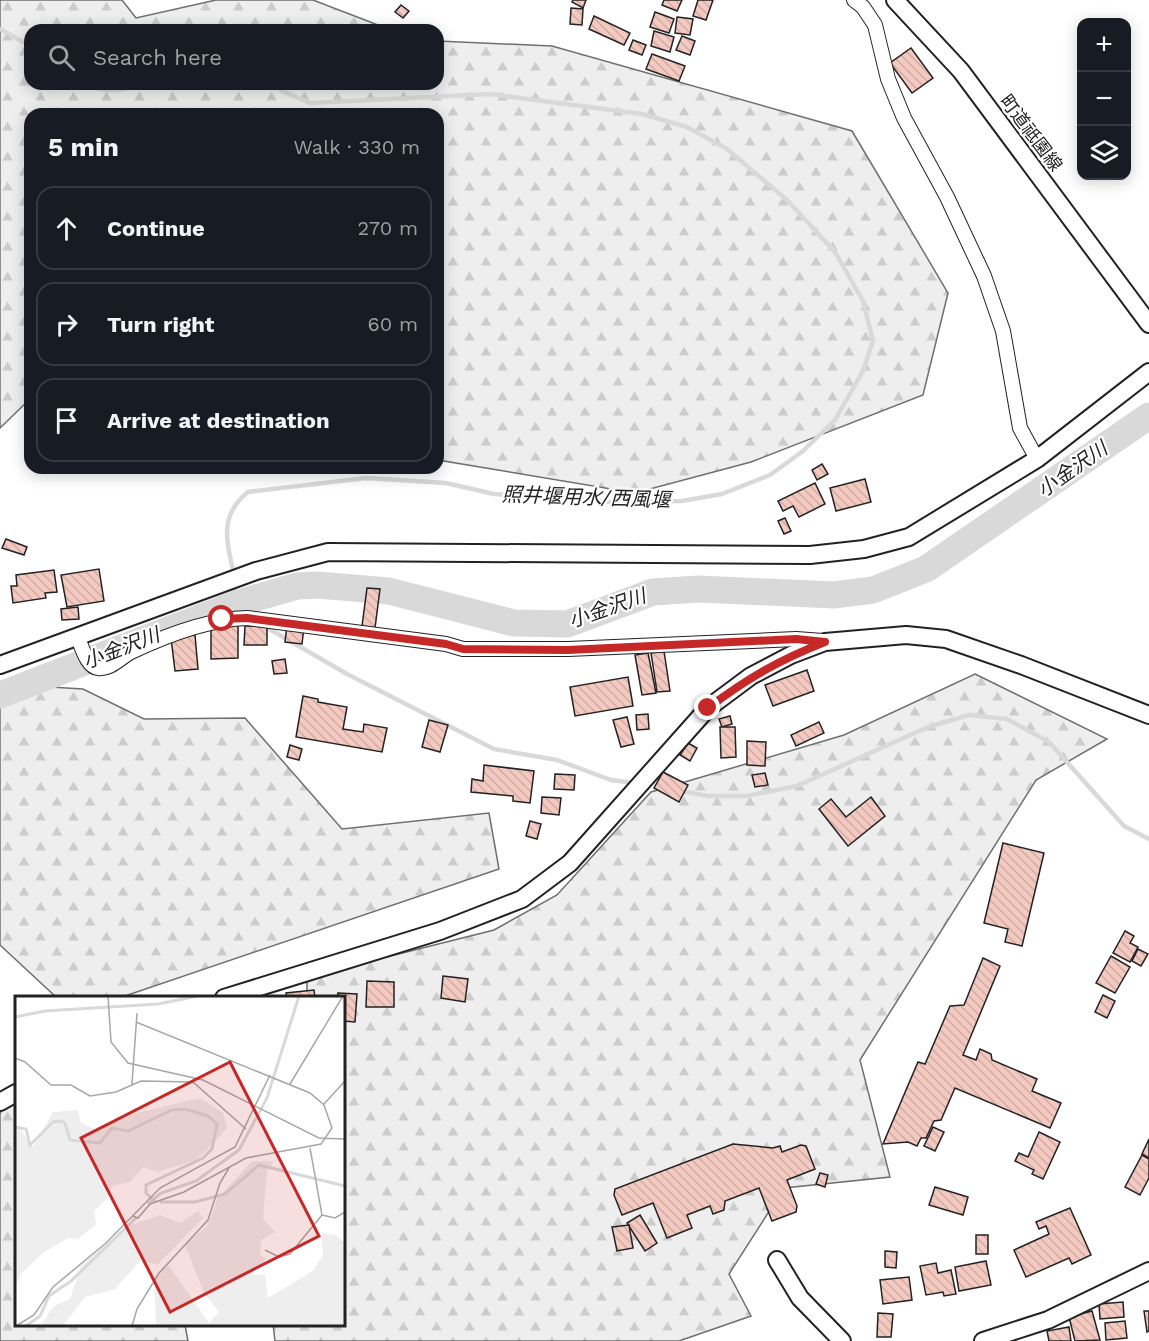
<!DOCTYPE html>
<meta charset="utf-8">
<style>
:root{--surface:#171b24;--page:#242831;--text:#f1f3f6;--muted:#9ea1a6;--line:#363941}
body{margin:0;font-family:"Work Sans","Noto Sans JP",sans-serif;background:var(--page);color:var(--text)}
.controls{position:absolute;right:18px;top:18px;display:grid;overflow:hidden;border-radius:12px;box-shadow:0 3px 15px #0003}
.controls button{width:54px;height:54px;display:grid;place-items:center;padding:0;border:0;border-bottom:2px solid var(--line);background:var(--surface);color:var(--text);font:30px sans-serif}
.stop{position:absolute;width:18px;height:18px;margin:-14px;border:4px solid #c62828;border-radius:50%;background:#fff}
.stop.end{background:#c62828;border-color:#fff;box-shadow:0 2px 6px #0008}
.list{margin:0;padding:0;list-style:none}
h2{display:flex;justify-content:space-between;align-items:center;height:78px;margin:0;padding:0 24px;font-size:26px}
h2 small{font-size:20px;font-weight:400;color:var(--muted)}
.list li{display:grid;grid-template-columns:39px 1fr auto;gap:18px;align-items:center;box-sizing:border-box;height:84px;margin:0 12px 12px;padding:0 12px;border:2px solid var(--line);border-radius:18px}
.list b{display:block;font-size:22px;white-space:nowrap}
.list em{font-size:20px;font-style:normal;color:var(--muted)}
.icon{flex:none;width:33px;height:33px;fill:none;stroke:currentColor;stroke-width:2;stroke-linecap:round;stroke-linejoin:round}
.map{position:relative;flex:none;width:1149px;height:1341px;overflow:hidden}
.search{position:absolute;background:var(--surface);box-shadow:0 3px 15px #0003;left:24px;top:24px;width:420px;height:66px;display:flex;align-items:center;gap:15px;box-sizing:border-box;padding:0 21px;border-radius:18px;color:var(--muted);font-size:22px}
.panel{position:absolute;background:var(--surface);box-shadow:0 3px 15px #0003;left:24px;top:108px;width:420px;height:366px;border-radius:18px}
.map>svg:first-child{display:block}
.forest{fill:url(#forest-firs);stroke:#6f6f6f;stroke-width:1.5}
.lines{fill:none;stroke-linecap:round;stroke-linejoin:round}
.stream{stroke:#d9d9d9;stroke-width:4.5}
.river{stroke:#d9d9d9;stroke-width:27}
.building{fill:url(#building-back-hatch);stroke:#222;stroke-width:1.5}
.minor-casing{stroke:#222;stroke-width:16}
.tertiary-casing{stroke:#222;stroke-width:20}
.minor{stroke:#fff;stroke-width:14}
.tertiary{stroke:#fff;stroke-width:16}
.route{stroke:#c62828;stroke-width:8}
.labels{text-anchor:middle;stroke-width:4.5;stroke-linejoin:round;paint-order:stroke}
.street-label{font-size:18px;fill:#222;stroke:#fff}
.water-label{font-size:20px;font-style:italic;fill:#222;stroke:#fff}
.inset-river{fill:none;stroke:#d9d9d9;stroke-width:3}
.inset-road{fill:none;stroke:#a7a7a7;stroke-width:1.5}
.view{fill:#c62828;fill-opacity:0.15;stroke:#c62828;stroke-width:3}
.inset-edge{fill:none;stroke:#222;stroke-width:3}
</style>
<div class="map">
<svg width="1149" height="1341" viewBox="0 0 1149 1341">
<defs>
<pattern id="forest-firs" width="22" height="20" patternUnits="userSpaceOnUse" patternTransform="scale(1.5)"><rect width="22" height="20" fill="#eee"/><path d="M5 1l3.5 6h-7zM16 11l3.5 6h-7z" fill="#ccc"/></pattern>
<pattern id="building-back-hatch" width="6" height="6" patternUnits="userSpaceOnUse" patternTransform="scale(1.5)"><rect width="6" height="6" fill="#f3c9c0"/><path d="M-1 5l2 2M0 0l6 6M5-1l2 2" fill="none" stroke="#d0aca5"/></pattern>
</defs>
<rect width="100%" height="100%" fill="#fff"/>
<g class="forest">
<path d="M0 0H122L136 18 216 0H313L391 30H30V84H438V41L552 46 852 131 948 293 923 395 751 462 635 493 438 460V114H30V399L0 428Z"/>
<path d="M975 674 1107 739 1036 780 860 1060 890 1177 784 1188 729 1274 751 1316 679 1341H275L273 1324H344V998L307 997V977L494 930 557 895 651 792 844 735Z"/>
<path d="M0 684 83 689 144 719 245 718 342 829 489 813 499 869 122 997H56L0 945Z"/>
<path d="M16 1084V1324L185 1325 188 1341H0V1114L13 1085Z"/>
</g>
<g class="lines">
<g class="stream">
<path d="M0 29 30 46"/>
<path d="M86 84C104 93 121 92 140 84"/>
<path d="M234 575C227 542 218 516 248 492L366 478 446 483 494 494 612 502 682 501 722 494 770 475 803 451 835 420 863 371 873 341 863 301 835 252 787 200 727 149 687 127 642 114 490 94 310 103 282 91 277 84"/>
<path d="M235 583V604L250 615"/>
<path d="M264 626 347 674 494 749 557 760 611 780 634 783"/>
<path d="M681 791 708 796H746L797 786 928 727 969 715 1007 719 1049 742 1124 826 1149 839"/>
</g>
<path class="river" d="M0 695 235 604 297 586 318 585 389 591 514 623 567 624 653 592 699 589 834 595 873 590 926 569 1149 416"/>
</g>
<g class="building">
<path d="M573 0H586L583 8 572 2Z"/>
<path d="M664 0H682L677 11 662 5Z"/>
<path d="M698 0H713L706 20 693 16Z"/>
<path d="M401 5 409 11 403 18 395 12Z"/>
<path d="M571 8 583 9 582 25 570 24Z"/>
<path d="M655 12 674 19 669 33 650 27Z"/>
<path d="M594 16 630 33 624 45 589 29Z"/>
<path d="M677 17 693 19 690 35 675 33Z"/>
<path d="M654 31 674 37 670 52 651 46Z"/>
<path d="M682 36 695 41 690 55 676 50Z"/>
<path d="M633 40 646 45 642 55 629 50Z"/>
<path d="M911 48 933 78 912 93 890 63Z"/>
<path d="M652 54 685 66 679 81 646 69Z"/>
<path d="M822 464 828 474 817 480 812 470Z"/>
<path d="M865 479 871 502 836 511 830 488Z"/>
<path d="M815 483 825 504 799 517 793 506 783 511 778 501Z"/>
<path d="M785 518 791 531 784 534 778 521Z"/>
<path d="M6 539 27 547 24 555 2 548Z"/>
<path d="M99 569 104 601 67 607 61 575Z"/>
<path d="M54 570 57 592 45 593 46 598 13 603 11 586H17L16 575Z"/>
<path d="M367 588 380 589 375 628 362 626Z"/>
<path d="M78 607 79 619 62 620 61 609Z"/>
<path d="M211 625H238V658L211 659Z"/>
<path d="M287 625 304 627 302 644 285 642Z"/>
<path d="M245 626H267V645H244Z"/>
<path d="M195 635 198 669 175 671 171 638Z"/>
<path d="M664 651 670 691 657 692 651 653Z"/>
<path d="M648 653 656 693 642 695 635 655Z"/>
<path d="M285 659 287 673 274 674 272 661Z"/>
<path d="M807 670 814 691 773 706 765 685Z"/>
<path d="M628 677 633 706 575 716 570 687Z"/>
<path d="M303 696 318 699V702L347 707 343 729 363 732 364 724 387 728 382 752 296 737Z"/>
<path d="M648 714 649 729 637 730 636 715Z"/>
<path d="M730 716 732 724 722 727 719 719Z"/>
<path d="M627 717 634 744 621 747 613 720Z"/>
<path d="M429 720 448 725 440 752 422 747Z"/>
<path d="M819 722 824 733 796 746 791 735Z"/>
<path d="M720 727H735L736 757 721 758Z"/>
<path d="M747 741 766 742 765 766 747 765Z"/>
<path d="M688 743 697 748 690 761 680 755Z"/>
<path d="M290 745 302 749 299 760 287 757Z"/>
<path d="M484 765 534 771 530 803 513 801V796L471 792 472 779 483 781Z"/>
<path d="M663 772 688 785 679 802 654 788Z"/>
<path d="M765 773 768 785 755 787 752 775Z"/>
<path d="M555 774 575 775 574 790 554 789Z"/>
<path d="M542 797 561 798 559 815 541 813Z"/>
<path d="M871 797 885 816 848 846 819 809 831 799 846 817Z"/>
<path d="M530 821 541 824 537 839 526 836Z"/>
<path d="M1003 843 1044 853 1022 946 1005 942 1008 929 984 923Z"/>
<path d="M1125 931 1134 936 1130 943 1138 947 1130 962 1113 953Z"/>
<path d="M1138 949 1148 954 1141 966 1132 961Z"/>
<path d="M1111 956 1130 967 1115 993 1096 983Z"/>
<path d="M983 958 1000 966 963 1055 976 1060 980 1049 991 1054 992 1060 1037 1079 1032 1091 1061 1103 1050 1128 955 1088 941 1120 934 1121 926 1138H921L917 1146 908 1142 883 1144 918 1062 925 1064 950 1006 964 1005Z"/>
<path d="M443 976 468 979 465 1002 441 998Z"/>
<path d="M367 981 394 982V1007H366Z"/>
<path d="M314 990 315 998H287L286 993Z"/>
<path d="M338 993 357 994 355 1022 344 1021V998H338Z"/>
<path d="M1103 995 1115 1001 1107 1018 1095 1012Z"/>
<path d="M933 1127 944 1132 935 1151 924 1146Z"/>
<path d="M1039 1132 1060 1142 1043 1179 1032 1174 1034 1170 1015 1161 1019 1153 1028 1157Z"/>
<path d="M1149 1139V1158L1142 1154Z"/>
<path d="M733 1144 773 1148 780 1146 782 1152 801 1145 806 1146 815 1169 787 1180 797 1206 796 1212 772 1221 759 1188 725 1201 724 1210 713 1214 710 1206 687 1215 692 1228 667 1238 653 1203 622 1215 614 1195 615 1189Z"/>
<path d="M1142 1155 1149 1159V1178L1140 1195 1125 1187Z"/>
<path d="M820 1173 828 1175 825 1187 816 1184Z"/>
<path d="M935 1187 968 1197 963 1215 929 1205Z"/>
<path d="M1070 1208 1091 1255 1072 1264 1069 1258 1026 1277 1014 1250 1049 1234 1046 1226 1039 1229 1036 1222Z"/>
<path d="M640 1215 657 1243 645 1251 627 1223Z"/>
<path d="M629 1225 633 1248 617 1251 612 1227Z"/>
<rect x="976" y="1235" width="12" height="19"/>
<path d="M885 1251 897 1252 896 1268 885 1267Z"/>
<path d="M986 1261 991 1285 959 1291 955 1267Z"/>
<path d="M936 1263 938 1273 951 1270 956 1294 944 1296 943 1292 926 1295 920 1266Z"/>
<path d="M909 1277 912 1300 883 1304 880 1280Z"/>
<path d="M1123 1302 1124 1317 1100 1319 1099 1304Z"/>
<path d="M1092 1311 1100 1340 1075 1341 1069 1317Z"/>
<path d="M1144 1311H1149V1331L1147 1332Z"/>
<path d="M878 1313 893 1314 891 1337H877Z"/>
<path d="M1125 1321 1127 1338 1106 1340 1105 1323Z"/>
<path d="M1069 1327 1071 1341H1049L1047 1331Z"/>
</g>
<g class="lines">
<g class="minor-casing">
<g id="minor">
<path d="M854 0 863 7 875 25 888 79 904 118 947 197 984 276 1003 331 1020 428 1037 459"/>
<path d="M78 638C82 647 87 667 98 668 110 670 121 657 131 652 167 635 208 619 247 618L446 644 463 649H568L796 639 823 641"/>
</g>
</g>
<g class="tertiary-casing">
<g id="tertiary">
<path d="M895 0 961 71 1149 324"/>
<path d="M0 665 256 571 328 552 810 555 864 549 909 537 1037 459 1149 372"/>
<path d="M224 998 440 931 522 899 570 863 708 708 751 676 791 655 825 642 906 635 946 639 1021 665 1149 715"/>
<path d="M0 1102 16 1093"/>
<path d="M777 1260 800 1298 842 1341"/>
<path d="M983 1341 1048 1320 1149 1271"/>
</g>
</g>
<use href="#minor" class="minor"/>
<use href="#tertiary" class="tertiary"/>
</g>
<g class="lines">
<path class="route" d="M222 619 247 618 446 644 463 649 568 650 796 639 825 642C779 660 748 678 708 708"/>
</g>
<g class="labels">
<g class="street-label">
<text transform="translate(1031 133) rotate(53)" y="6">町道祗園線</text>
</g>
<g class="water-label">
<text transform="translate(1072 469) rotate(-35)" y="7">小金沢川</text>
<text transform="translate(586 497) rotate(2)" y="7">照井堰用水/西風堰</text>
<text transform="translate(607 608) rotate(-19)" y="7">小金沢川</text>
<text transform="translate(121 648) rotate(-21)" y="7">小金沢川</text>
</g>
</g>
<g transform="translate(15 996)">
<rect width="330" height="330" fill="#fff"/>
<path d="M185 102 208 117 212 132 194 152 181 164 143 176 128 171 115 186 97 190 92 203 79 215 81 228 63 243 53 242 28 257 7 277 0 290V136L4 132 18 151 38 116 63 114 66 127 84 135 101 122ZM237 165H259L252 175 248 223 260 236 246 244 245 259 251 263 236 279H250L253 302 298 275 308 259 306 237 321 239 330 247V330H141L139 282 152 267 194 327 204 316 189 297 170 249 192 230 203 202ZM183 215 188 222 142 269 126 264 100 293 70 301 48 330H25L39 310 55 303 66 270 110 231 145 219 165 227Z" fill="#eee"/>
<path class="inset-river" d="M0 21 30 15 143 8 183 0M0 131 11 133 15 149 38 126 46 125 50 127 55 144 85 147 97 132 113 135 157 114 170 113 193 120 202 128 197 153 188 162 131 189V197L141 206M145 206H180L210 198 244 169 330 190M133 208 146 197 181 185 224 154 252 102 284 0M11 330 25 320 34 300 56 285 122 221"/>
<path class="inset-road" d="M93 0 96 46 113 67 188 84 304 142 330 143M0 62 10 66 36 89H56L75 100 101 96 126 85 178 86 231 133M117 88 122 17M275 88 328 0M309 108 330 85M307 219 320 222 330 216M118 220 123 222 135 208 169 196 231 162 306 148 317 132 309 109 295 97 121 26M250 254 264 261 275 258 307 219 295 152M1 330 19 319 38 291 91 247 145 192 220 151 255 79M117 330 122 313 144 277 193 224 205 187 214 172"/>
<path class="view" d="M215 66 304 240 155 316 66 142Z"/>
<rect width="330" height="330" class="inset-edge"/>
</g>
</svg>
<div class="controls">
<button>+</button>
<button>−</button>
<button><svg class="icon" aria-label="layers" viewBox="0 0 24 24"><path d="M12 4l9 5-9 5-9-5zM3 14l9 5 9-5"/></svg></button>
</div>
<div class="stop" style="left:222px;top:619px"></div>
<div class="stop end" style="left:708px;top:708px"></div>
<div class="search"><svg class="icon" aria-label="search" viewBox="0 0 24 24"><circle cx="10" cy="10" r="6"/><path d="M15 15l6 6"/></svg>Search here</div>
<section class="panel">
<h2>5 min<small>Walk · 330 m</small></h2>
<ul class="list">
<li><svg class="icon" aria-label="ahead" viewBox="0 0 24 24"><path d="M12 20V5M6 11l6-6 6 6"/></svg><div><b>Continue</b></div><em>270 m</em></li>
<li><svg class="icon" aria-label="right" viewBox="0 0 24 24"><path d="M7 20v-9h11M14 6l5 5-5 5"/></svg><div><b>Turn right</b></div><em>60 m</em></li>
<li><svg class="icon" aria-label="arrive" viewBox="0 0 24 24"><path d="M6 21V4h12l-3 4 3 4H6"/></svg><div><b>Arrive at destination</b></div></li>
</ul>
</section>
</div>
